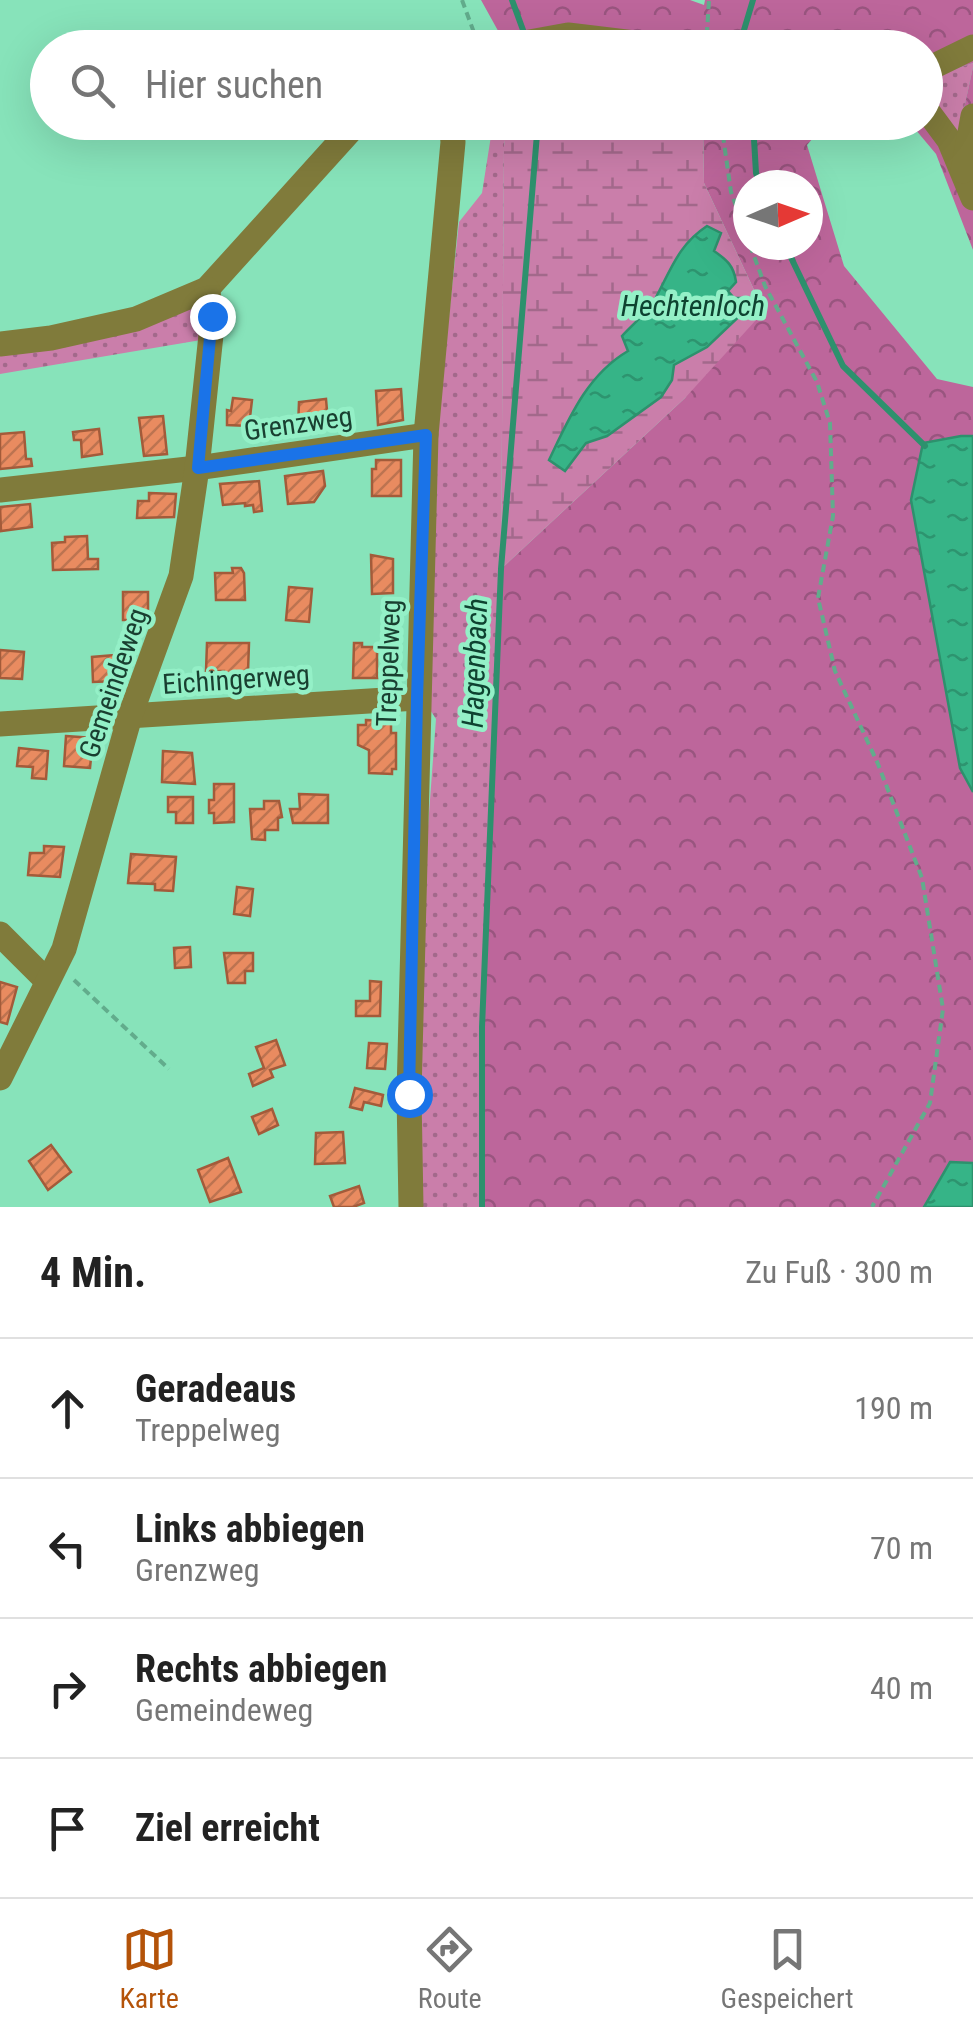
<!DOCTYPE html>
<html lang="de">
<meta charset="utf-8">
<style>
:root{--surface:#fff;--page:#f2f2f2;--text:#222;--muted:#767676;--line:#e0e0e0;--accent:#b45309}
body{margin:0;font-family:"Roboto Condensed",sans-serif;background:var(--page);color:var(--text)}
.compass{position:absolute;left:733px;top:170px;width:90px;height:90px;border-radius:50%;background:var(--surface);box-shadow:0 10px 40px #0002;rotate:88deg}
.stop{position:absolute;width:30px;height:30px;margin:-22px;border:8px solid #1a73e8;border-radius:50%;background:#fff}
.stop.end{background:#1a73e8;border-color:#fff;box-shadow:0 2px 10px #0008}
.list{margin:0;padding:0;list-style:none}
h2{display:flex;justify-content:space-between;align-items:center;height:130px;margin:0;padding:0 40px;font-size:42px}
h2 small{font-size:32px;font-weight:400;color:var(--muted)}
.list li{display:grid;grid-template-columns:65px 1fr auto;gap:30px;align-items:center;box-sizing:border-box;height:140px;padding:0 40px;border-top:2px solid var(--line)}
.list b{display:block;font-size:38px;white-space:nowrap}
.list p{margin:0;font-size:32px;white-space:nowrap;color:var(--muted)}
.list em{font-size:32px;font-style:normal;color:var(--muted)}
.icon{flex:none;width:55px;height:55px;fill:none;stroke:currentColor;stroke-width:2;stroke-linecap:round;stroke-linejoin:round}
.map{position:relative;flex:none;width:973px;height:1207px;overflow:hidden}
.search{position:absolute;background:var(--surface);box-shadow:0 10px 40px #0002;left:30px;right:30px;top:30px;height:110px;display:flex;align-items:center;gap:25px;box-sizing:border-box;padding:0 35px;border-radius:55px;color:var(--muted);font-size:38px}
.sheet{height:690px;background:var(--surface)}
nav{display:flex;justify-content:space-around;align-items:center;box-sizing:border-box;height:140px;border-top:2px solid var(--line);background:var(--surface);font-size:28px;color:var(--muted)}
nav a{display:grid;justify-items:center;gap:5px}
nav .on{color:var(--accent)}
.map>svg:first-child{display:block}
.grass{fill:url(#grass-dots)}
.forest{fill:url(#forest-crowns);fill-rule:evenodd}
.wetland{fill:url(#wetland-marsh)}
.water{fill:url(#water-ripples);stroke:#2d916d;stroke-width:2.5}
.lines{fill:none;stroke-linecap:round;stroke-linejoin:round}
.stream{stroke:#2d916d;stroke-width:6}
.building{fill:url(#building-hatch);stroke:#a35b3a;stroke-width:2.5}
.path{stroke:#62ac8c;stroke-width:4;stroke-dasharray:8 5;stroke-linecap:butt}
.minor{stroke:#807b3b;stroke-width:25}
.route{stroke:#1a73e8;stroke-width:12}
.labels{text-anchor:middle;stroke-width:9;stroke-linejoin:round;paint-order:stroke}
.street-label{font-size:28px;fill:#193f30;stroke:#94f0c7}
.water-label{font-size:30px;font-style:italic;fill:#0e4230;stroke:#94f0c7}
</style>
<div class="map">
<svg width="973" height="1207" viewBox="0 0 973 1207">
<defs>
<pattern id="grass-dots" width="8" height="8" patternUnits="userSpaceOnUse" patternTransform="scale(2.5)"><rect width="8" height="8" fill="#ca7eaa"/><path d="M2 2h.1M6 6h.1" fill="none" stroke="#a3698b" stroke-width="1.8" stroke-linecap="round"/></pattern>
<pattern id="forest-crowns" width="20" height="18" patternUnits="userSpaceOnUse" patternTransform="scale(2.5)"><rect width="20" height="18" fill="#bd669b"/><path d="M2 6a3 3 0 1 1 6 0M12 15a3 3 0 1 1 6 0" fill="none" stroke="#99557f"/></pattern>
<pattern id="wetland-marsh" width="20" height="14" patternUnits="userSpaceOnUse" patternTransform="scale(2.5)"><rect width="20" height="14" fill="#ca7eaa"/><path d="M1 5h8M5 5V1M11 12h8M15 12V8" fill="none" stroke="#a3698b"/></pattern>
<pattern id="water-ripples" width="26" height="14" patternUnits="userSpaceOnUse" patternTransform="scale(2.5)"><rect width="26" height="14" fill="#36b487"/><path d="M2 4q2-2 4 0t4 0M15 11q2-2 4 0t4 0" fill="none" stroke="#2d946f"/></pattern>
<pattern id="building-hatch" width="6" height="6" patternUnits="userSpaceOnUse" patternTransform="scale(2.5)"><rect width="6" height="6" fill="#e98b60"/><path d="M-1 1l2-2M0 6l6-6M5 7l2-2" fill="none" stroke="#bc7350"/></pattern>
</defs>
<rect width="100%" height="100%" fill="#87e3ba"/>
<g class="grass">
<path d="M973 63V67L959 133 926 99V79Z"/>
<path d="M493 123H508L504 146 501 569 482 1027V1207H421L423 894 436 719 427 705 433 465 459 222 482 193Z"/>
<path d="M188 304 199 315 201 340 0 374V353Z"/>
</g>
<g class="forest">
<path d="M481 0H690L704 5 705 0H973V63L926 79V48L507 47Z"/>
<path d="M973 67V250L936 154 910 123 926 122 959 132Z"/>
<path d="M703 123H826L807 145 844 266 937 379 973 387V436L923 443 960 767 973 792V1163H950L924 1207H482V1027L501 569 685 398 756 294 704 183ZM748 185H808V245H748Z"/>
</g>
<path class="wetland" d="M508 123H703L704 183 756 294V320L685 398 501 569 504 146Z"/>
<g class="water">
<path d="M707 226 721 233 714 251C727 260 734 266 736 282L728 291 734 298H753L749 307 707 347 674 365 672 380 661 397 607 436 586 443 565 471 549 460C569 418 587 375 628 351L622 336C633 324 648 312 655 299 671 270 678 245 707 226Z"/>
<path d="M961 436H973V792L960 768 911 500 923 443Z"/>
<path d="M950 1162 973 1163V1207H924Z"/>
</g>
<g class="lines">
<g class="stream">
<path d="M512 0 523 30"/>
<path d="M746 48 744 30 753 0"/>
<path d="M753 122 756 173 760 185"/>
<path d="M785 245 843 366 925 446"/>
<path d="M482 1207V1027L501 569 538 122"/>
</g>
</g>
<g class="building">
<path d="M401 389 403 420 378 425 376 391Z"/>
<path d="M233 398 252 400 249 426 227 425V410L231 411Z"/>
<path d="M326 399 328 422 298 428 299 402Z"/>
<path d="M163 416 167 454 144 456 139 418Z"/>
<path d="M99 429 102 454 82 457 81 440H74L73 432Z"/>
<path d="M24 432 26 459H31L32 466 0 469V434Z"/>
<path d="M376 460H401V496H372V469H376Z"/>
<path d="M323 471 325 486 314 502 288 504 285 476Z"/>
<path d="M259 481 262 511 254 512 253 505 245 506V503L223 505 220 484Z"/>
<path d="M149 493 176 494 174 517 137 518 138 501H149Z"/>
<path d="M30 504 32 527 1 531 0 507Z"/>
<path d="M87 536 88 559H98V569L53 570 52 543 65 542V537Z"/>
<path d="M371 555 393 559V593L372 594Z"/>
<path d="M232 568H241L244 573 245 600H216L215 573H233Z"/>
<path d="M289 587 312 589 309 622 286 620Z"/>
<path d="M123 592H148V625H138V620H123Z"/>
<path d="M207 643H249L248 672H237V677H224V671H206Z"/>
<path d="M354 643H362V647H377V678H353Z"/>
<path d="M0 650 24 652 22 679 0 678Z"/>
<path d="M114 655 116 681 93 682 92 657Z"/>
<path d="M366 720 391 721V733H396V769H392V774L369 773V750L358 745V725H366Z"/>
<path d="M66 736 93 738 90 768 64 766Z"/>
<path d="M19 748 48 751 46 779 32 778 33 767 17 766Z"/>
<path d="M163 751 192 753 195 784 162 782Z"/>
<path d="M214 784H234V822L214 823V813H209V800H214Z"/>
<path d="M299 794 328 795V823H293L290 809H300Z"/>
<path d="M168 797H193V823H176V812H168Z"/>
<path d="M264 801H279L282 817 278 818V830H265V840L252 839 250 809H264Z"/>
<path d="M44 846 64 847 60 877 28 875 30 853H44Z"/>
<path d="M131 854 176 857 173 891 155 890V884L128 883Z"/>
<path d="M237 887 253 889 250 916 234 914Z"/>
<path d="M190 947 191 967 175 968 174 948Z"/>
<path d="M224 953H253V971H245V983H228Z"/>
<path d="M370 981 381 982 380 1016H356V1001H370Z"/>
<path d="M0 982 17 987 7 1024 0 1022Z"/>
<path d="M276 1040 285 1065 270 1070 273 1077 253 1086 249 1074 264 1068 256 1047Z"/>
<path d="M369 1043 387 1044 385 1069 367 1068Z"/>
<path d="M355 1088 383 1095 381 1106 364 1102 362 1110 350 1107Z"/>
<path d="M272 1109 278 1125 259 1134 252 1117Z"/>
<path d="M343 1132 345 1163 315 1164 316 1133Z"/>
<path d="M51 1145 71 1172 48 1190 29 1161Z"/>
<path d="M228 1158 241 1192 210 1202 198 1170Z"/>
<path d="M359 1186 364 1203 353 1207H334L330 1196Z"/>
</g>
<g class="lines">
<g class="path">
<path d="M462 0 476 38"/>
<path d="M706 48 709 0"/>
<path d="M721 122 731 192 748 239"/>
<path d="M750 245 765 286 817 382 830 423 833 516 818 598 835 671 878 764 922 878 943 1009 930 1103 872 1207"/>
<path d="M74 980 169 1069"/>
</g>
<g class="minor">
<path d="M496 48 568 35 676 48"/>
<path d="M926 70 973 47"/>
<path d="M926 109 949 140 973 198"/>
<path d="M963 171 973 116"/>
<path d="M0 344 51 338 136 319 207 289 358 122"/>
<path d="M0 490 197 468 426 435"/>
<path d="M0 724 417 698"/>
<path d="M0 934 47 981"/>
<path d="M0 1078 64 949 130 716 181 576 197 468 213 316 207 289"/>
<path d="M411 1207 409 1094 426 435 453 142 451 122"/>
</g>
</g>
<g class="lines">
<path class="route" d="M212 316 198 468 426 435 417 698 409 1094"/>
</g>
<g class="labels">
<g class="street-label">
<text transform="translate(298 423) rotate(-8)" y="10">Grenzweg</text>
<text transform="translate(388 663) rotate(-88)" y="10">Treppelweg</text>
<text transform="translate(236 679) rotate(-4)" y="10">Eichingerweg</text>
<text transform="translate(113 683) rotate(-71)" y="10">Gemeindeweg</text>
</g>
<g class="water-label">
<text x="693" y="316">Hechtenloch</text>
<text transform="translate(475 663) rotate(-88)" y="10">Hagenbach</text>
</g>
</g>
</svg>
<svg class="compass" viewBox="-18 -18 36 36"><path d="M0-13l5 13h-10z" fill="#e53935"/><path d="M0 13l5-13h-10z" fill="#767676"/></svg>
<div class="stop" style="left:409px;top:1094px"></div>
<div class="stop end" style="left:212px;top:316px"></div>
<div class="search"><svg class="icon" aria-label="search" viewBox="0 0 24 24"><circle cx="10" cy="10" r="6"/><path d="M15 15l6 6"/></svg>Hier suchen</div>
</div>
<section class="sheet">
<h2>4 Min.<small>Zu Fuß · 300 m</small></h2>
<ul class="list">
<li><svg class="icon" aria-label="ahead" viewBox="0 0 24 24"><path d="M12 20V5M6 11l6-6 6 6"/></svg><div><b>Geradeaus</b><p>Treppelweg</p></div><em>190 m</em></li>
<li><svg class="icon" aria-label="left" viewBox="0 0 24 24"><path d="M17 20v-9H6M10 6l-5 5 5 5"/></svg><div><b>Links abbiegen</b><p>Grenzweg</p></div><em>70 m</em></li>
<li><svg class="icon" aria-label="right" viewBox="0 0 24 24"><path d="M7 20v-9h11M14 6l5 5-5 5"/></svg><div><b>Rechts abbiegen</b><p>Gemeindeweg</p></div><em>40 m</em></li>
<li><svg class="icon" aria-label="arrive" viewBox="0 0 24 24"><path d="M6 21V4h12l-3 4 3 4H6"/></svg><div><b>Ziel erreicht</b></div></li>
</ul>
</section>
<nav>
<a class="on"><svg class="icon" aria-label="map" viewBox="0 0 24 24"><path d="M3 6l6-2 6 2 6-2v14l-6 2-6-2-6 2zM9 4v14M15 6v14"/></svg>Karte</a>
<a><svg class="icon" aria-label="directions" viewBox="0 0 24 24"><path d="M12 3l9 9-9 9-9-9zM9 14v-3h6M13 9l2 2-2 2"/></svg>Route</a>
<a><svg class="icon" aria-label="saved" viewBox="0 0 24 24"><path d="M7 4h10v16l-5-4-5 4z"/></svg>Gespeichert</a>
</nav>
